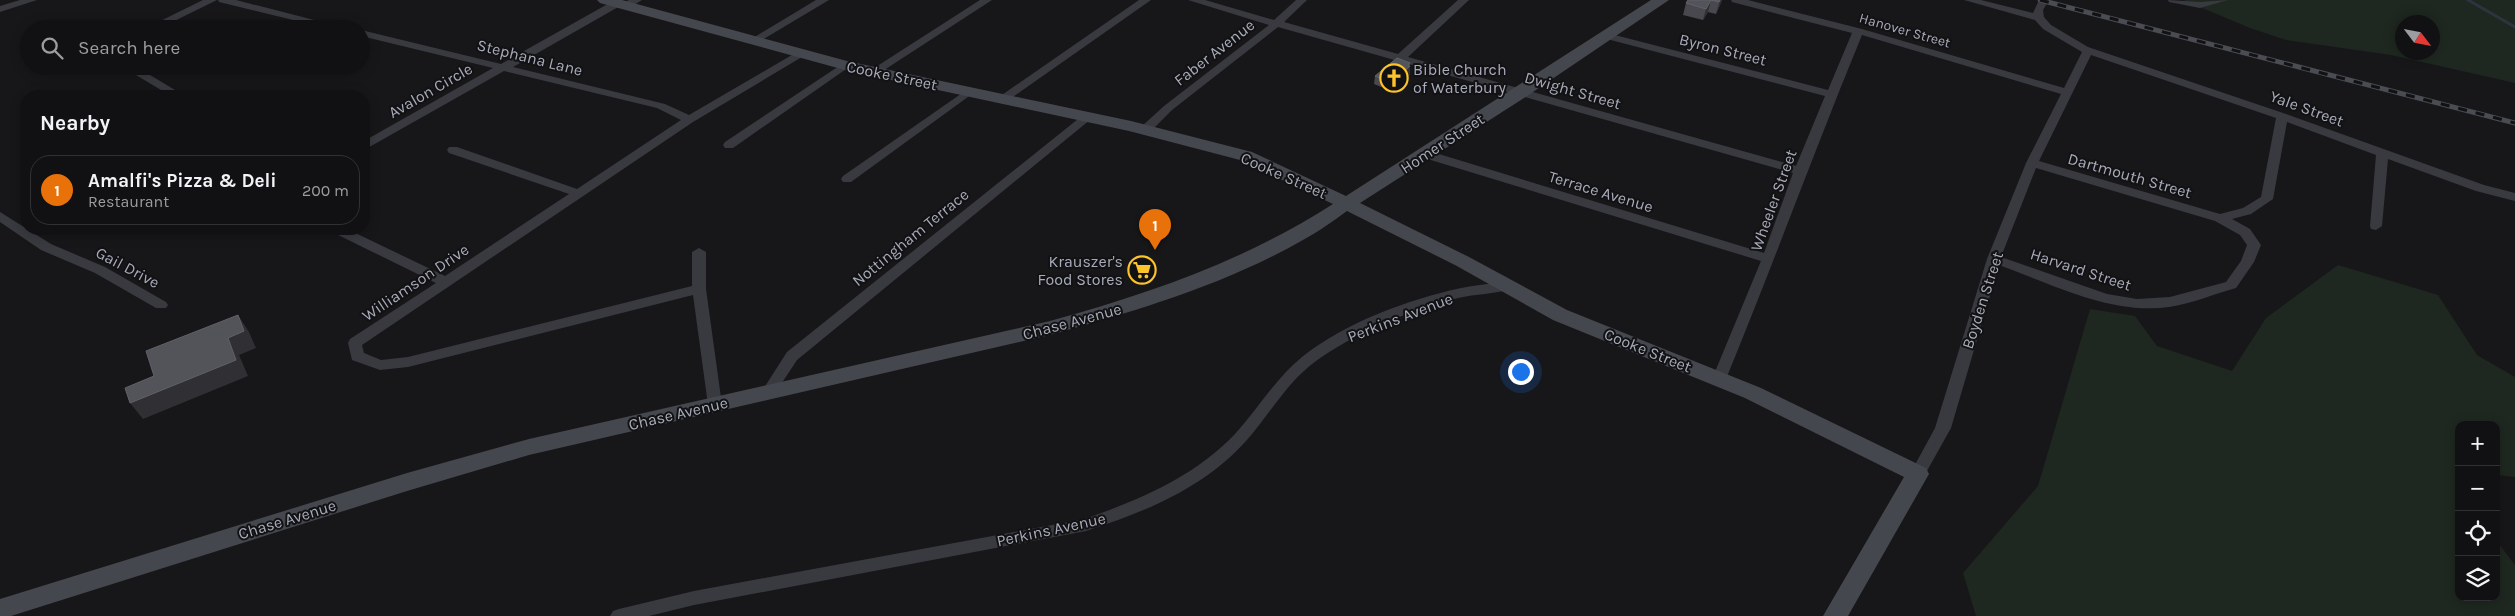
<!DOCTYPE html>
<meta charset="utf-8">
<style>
:root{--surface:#111113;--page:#1e1f21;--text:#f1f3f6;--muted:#9c9da0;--line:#303133;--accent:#d93025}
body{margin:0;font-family:Karla,sans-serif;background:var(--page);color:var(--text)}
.controls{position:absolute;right:15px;bottom:15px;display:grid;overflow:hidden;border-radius:10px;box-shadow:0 2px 12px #0003}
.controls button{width:45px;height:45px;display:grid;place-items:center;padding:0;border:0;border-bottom:1px solid var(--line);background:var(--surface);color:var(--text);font:25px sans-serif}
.compass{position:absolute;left:2395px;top:15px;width:45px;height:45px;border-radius:50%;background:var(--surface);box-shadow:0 2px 12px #0003;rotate:122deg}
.you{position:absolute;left:1520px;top:371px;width:18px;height:18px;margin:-12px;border:4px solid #fff;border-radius:50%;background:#1a73e8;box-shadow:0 0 0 8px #1a73e833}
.badge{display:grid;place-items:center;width:32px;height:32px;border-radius:50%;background:var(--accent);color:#fff;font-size:16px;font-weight:700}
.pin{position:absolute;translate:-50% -41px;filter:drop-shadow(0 1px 2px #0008)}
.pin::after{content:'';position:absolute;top:26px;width:18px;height:15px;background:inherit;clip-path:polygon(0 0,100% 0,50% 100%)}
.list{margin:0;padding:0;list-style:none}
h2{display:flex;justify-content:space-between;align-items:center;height:65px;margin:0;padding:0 20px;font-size:21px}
h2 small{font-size:16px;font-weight:400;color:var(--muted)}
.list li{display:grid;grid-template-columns:32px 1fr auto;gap:15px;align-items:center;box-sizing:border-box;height:70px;margin:0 10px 10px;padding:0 10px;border:1px solid var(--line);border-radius:20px}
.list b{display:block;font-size:19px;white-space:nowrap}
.list p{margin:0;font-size:16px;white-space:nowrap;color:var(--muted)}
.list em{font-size:16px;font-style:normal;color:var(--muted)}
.icon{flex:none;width:28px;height:28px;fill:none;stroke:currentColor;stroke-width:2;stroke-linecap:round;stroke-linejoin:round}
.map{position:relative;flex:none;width:2515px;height:616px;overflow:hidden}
.search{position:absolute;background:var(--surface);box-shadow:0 2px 12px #0003;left:20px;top:20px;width:350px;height:55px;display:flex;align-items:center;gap:12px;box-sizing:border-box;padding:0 18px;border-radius:28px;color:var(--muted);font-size:19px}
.panel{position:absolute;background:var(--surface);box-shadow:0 2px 12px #0003;left:20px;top:90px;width:350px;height:145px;border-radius:20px}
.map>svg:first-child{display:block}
.green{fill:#1e2720;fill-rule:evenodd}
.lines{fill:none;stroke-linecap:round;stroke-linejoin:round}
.stream{stroke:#2c353e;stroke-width:3}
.street{fill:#393a40;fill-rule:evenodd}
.secondary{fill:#45474e;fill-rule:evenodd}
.rail-casing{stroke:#4a4c53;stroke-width:5}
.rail{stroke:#121214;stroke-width:3;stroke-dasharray:9;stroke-linecap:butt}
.wall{fill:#48484e}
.shaded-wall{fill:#303034}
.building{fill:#53535a;stroke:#606169}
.labels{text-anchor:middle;stroke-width:4;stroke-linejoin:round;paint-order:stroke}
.far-street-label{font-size:14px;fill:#a8acba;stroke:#121214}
.street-label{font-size:16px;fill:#a8acba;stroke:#121214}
.poi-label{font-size:16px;fill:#a8acba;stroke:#121214;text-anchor:start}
</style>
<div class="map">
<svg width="2515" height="616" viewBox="0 0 2515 616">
<rect width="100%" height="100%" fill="#171719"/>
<g class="green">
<path d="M2183 0H2515V83L2391 55 2286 40 2250 28ZM2402 22H2432V52H2402Z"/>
<path d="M2338 265 2438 295 2477 355 2515 377V477L2496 475V425H2459V597H2496V540L2515 565V616H1976L1963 573 2038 486 2090 309 2135 316 2157 346 2232 371 2266 318Z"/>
</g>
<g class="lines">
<path class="stream" d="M2468 0 2515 27"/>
<g class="street">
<path d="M20 0H37L0 12V6Z"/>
<path d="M203 0H217L158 29H144Z"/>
<path d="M218 0H236L349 29H330L219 2Z"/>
<path d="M629 0H642L629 8H621L620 6 513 67 665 104 689 115 797 52 801 51 807 54 693 122 362 345 364 353 381 360 408 357 692 286V252L699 248 706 252V289L722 405 720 409H710L708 405 693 295 408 367 380 370 352 360 348 343 350 339 436 283 336 234V229H347L445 276 569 194 449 153 447 150 449 147H457L577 189 681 120 657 108 504 71 364 150V141L493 68 361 36V30L501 64 613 1H621L622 3Z"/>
<path d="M816 0H829L757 43H749L748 41Z"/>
<path d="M980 0H992L878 74H870L868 72Z"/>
<path d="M1139 0H1151L1007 101H999V97Z"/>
<path d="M1188 0H1205L1274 20 1296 0H1307L1284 22 1398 54 1458 0H1469L1408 57 1796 166 1825 96 1603 38 1602 36 1607 33 1828 90 1852 33 1732 2 1731 0H1748L1862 29 2064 88 2082 52 2043 29 2035 20 1964 0H1981L2033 13 2039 0H2049L2043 10 2044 17 2051 25 2088 47 2286 114 2484 185 2515 193V201L2476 191 2388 159 2382 226 2376 230 2371 229 2370 226 2376 155 2287 122 2273 199 2251 214 2232 219 2250 229 2261 245 2254 262 2236 288C2214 294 2191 304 2169 307 2111 315 2052 284 1999 265L1951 428 1923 478 1918 480 1913 478 1910 474 1935 428 1987 259 2026 163 2061 94 1862 35C1815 149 1773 265 1726 379L1724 383H1714L1712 379 1761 261 1421 157 1419 154 1425 150 1429 151 1764 253 1793 173 1278 27 1172 110 1149 133H1141L1139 130 1141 127 1164 106 1269 25ZM2091 55 2276 118 2261 197 2243 208 2220 214 2039 161ZM2036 168 2215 221 2240 235 2247 245 2241 261 2226 282 2170 297 2137 299 2107 294 2001 257Z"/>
<path d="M2168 0 2200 2 2228 0 2200 8 2169 2Z"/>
<path d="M845 62 851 65 849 67 733 148H725L723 145 725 142Z"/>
<path d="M121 66H135L185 96H171Z"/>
<path d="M968 89 974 92 972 94 851 182H843L841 179 843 176Z"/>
<path d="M1087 113 1093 117 1091 119 797 360 772 398H762L760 394 787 352 1083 115Z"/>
<path d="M0 212 51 244 105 267 166 302 168 305 166 308H156L95 273 41 250 0 222Z"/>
<path d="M1506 281 1513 286 1511 289C1494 294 1476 294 1458 298 1409 311 1358 331 1316 361 1287 382 1270 414 1246 441 1204 488 1145 512 1086 531L694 605 649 616H610L613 611 619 609 694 591 1085 519C1141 499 1194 477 1235 434 1258 409 1275 379 1302 357 1346 322 1407 300 1461 288 1476 285 1491 284 1506 281Z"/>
</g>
<path class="secondary" d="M597 0H622L847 61 1131 121 1252 152 1346 196 1651 0H1669L1527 96 1360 203 1469 257 1567 310 1761 388 1926 468 1929 474 1848 616H1823L1904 477 1745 398 1553 320 1455 265 1347 211C1333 221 1318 232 1303 240 1224 285 1136 311 1050 335L529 455 407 491 11 616H0V599L407 473 529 439 1050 321C1151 293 1244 261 1333 204L1240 160 1129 131 845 70 600 3Z"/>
<g class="rail-casing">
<path id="rail" d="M2040 0 2515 123"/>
</g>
<use href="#rail" class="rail"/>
</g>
<g class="wall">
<path d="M1688 0H1722L1716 14 1708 12 1703 20 1683 15 1686 3Z"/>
<path d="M1410 63V74L1391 91 1374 84 1375 76Z"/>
</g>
<g class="shaded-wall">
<path d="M1711 0 1708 12 1703 20 1706 9Z"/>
<path d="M1720 0H1722L1721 3 1716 14Z"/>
<path d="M1410 63V74L1391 91 1392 83Z"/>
<path d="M238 315 249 332 256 348 239 355 248 376 143 419 130 403 228 338Z"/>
</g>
<g class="building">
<path d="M1688 0H1711L1706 9 1686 3Z"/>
<path d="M1711 0H1720L1719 2Z"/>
<path d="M1397 58 1410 63 1408 66H1410L1392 83 1375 76Z"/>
<path d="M238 315 244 331 228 338 236 360 130 403 125 388 154 376 146 351Z"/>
</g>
<defs>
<g id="church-ring" transform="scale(1.4375)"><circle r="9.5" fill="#121214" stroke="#fdc32a" stroke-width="1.5"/><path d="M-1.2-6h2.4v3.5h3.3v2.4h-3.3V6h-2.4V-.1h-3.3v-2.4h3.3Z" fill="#fdc32a"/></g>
<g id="supermarket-ring" transform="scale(1.4375)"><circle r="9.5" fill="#121214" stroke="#fdc32a" stroke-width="1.5"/><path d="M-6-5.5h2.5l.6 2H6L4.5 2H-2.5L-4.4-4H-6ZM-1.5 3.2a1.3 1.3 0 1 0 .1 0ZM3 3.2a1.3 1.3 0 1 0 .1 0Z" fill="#fdc32a"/></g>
</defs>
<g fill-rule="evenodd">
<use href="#church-ring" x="1394" y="78"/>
<use href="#supermarket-ring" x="1142" y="270"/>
</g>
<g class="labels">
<g class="far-street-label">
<text transform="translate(1905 30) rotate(16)" y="5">Hanover Street</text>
</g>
<g class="street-label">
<text transform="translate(1723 49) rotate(14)" y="6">Byron Street</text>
<text transform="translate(1214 52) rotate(-38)" y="6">Faber Avenue</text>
<text transform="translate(530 57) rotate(14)" y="6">Stephana Lane</text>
<text transform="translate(892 75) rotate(12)" y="6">Cooke Street</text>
<text transform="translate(430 90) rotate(-30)" y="6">Avalon Circle</text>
<text transform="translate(1573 90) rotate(16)" y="6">Dwight Street</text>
<text transform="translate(2307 108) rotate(20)" y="6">Yale Street</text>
<text transform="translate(1442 143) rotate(-33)" y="6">Homer Street</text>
<text transform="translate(1284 175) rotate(24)" y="6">Cooke Street</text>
<text transform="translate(2130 175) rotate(16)" y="6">Dartmouth Street</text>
<text transform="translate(1601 191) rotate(17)" y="6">Terrace Avenue</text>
<text transform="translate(1773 200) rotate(-70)" y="6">Wheeler Street</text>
<text transform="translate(910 237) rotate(-39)" y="6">Nottingham Terrace</text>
<text transform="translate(128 267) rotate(28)" y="6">Gail Drive</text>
<text transform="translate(2081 269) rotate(18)" y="6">Harvard Street</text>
<text transform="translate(415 282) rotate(-34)" y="6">Williamson Drive</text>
<text transform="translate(1982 300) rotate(-72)" y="6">Boyden Street</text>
<text transform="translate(1400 317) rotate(-21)" y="6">Perkins Avenue</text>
<text transform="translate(1072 321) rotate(-15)" y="6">Chase Avenue</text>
<text transform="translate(1648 350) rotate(22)" y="6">Cooke Street</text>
<text transform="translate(678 413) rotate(-13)" y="6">Chase Avenue</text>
<text transform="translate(287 519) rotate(-17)" y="6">Chase Avenue</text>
<text transform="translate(1051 529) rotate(-12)" y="6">Perkins Avenue</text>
</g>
<g class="poi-label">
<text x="1413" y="75">Bible Church<tspan x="1413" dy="18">of Waterbury</tspan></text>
<text x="1123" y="267" text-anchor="end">Krauszer's<tspan x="1123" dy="18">Food Stores</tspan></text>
</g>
</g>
</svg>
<div class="controls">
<button>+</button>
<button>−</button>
<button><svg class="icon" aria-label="locate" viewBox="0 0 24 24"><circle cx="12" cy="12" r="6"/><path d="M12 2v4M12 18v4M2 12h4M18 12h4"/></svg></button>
<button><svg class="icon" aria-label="layers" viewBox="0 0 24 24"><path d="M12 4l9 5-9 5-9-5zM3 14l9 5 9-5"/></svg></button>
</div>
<svg class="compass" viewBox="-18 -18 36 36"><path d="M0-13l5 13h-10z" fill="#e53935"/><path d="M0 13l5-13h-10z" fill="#9c9da0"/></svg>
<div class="you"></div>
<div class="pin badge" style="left:1155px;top:250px;background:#e8710a">1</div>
<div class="search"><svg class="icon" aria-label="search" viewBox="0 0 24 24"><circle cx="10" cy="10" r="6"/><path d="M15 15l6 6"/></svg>Search here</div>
<section class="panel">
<h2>Nearby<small></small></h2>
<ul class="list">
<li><span class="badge" style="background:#e8710a">1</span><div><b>Amalfi's Pizza &amp; Deli</b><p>Restaurant</p></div><em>200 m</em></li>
</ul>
</section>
</div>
